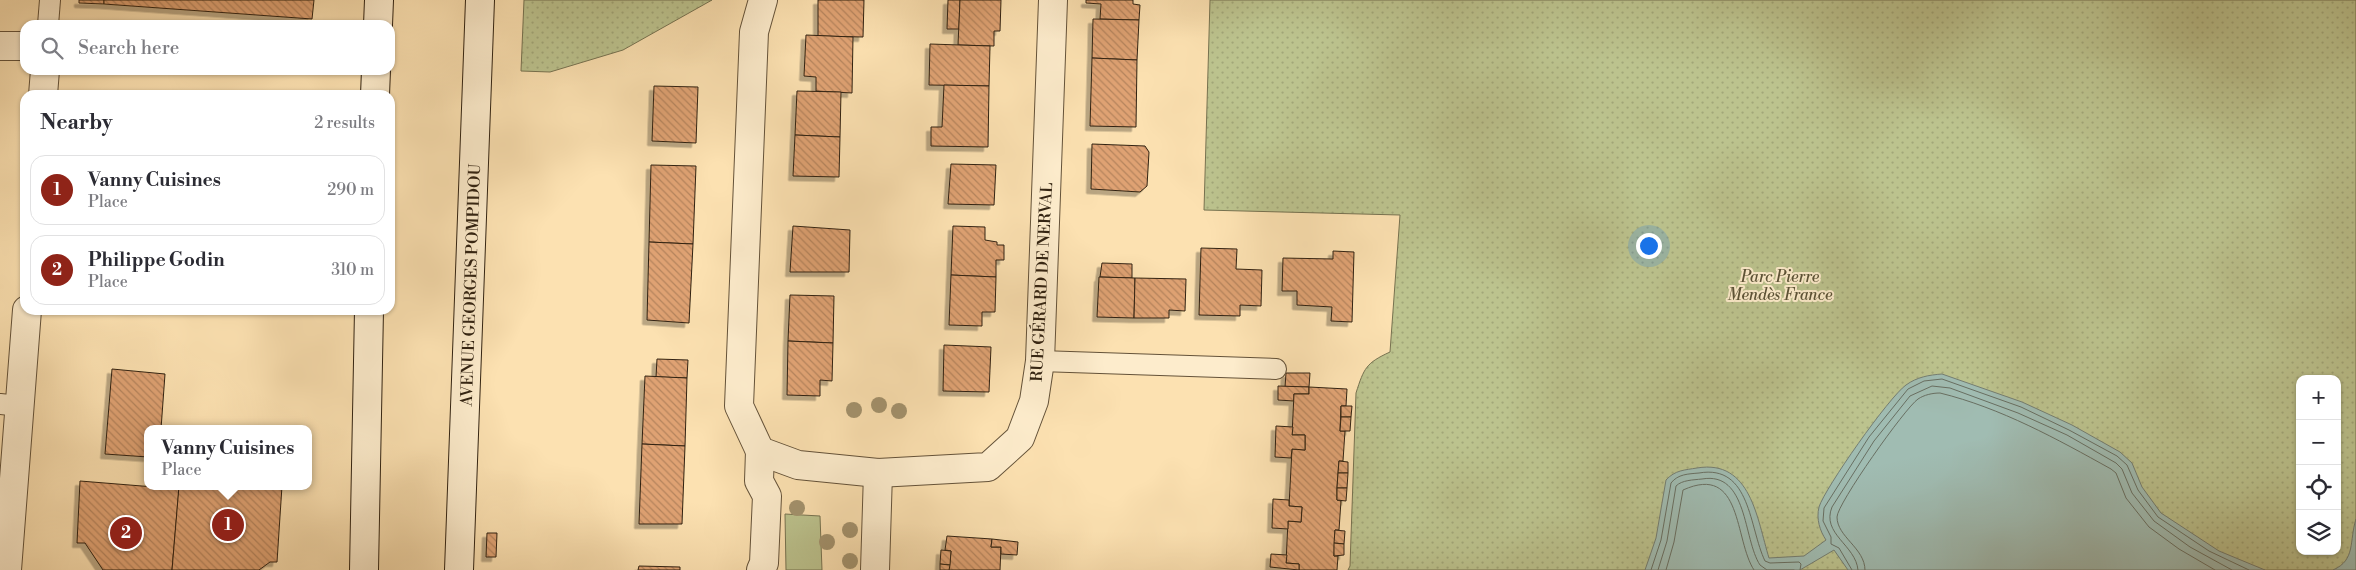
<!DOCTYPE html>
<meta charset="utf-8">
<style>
:root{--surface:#fff;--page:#f7f7f7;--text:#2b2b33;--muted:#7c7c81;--line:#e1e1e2;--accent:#8f2418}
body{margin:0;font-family:"Libre Bodoni",serif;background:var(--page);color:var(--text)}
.controls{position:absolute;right:15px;bottom:15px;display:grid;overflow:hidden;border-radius:10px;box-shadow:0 1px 4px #0004}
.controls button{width:45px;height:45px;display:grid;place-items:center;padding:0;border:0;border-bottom:1px solid var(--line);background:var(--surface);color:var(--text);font:25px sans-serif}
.you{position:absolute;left:1648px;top:245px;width:18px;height:18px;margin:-12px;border:4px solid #fff;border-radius:50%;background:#1a73e8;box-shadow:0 0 0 8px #1a73e833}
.badge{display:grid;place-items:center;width:32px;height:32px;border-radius:50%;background:var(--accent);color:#fff;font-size:16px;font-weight:700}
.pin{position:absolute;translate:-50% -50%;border:2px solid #fff;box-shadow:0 1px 5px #0006}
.popup{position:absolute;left:144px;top:425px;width:168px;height:65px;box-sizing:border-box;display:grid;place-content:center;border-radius:10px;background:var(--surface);filter:drop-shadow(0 1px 4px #0005);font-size:16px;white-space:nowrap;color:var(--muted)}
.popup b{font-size:19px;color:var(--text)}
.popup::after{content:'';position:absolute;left:50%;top:100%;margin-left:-10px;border:10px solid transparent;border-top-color:var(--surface)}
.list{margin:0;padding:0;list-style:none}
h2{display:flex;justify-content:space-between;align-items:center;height:65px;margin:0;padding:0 20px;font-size:21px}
h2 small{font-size:16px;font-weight:400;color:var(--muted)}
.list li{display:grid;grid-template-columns:32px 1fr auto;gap:15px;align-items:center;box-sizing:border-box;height:70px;margin:0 10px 10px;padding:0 10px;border:1px solid var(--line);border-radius:15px}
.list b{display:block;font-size:19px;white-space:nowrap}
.list p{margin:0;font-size:16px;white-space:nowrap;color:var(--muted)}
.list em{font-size:16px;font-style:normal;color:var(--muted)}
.icon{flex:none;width:28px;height:28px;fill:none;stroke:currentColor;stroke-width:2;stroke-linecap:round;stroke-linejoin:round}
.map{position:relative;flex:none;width:2356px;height:570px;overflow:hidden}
.search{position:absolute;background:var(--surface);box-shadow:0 1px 4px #0004;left:20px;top:20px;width:375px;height:55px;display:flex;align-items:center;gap:12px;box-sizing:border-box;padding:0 18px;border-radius:15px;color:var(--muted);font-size:19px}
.panel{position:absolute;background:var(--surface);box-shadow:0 1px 4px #0004;left:20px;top:90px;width:375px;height:225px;border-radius:15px}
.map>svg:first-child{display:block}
.grass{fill:url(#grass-dots);stroke:#767250;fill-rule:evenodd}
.pitch{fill:#bcc38e;stroke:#767250}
.water{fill:#a0bcb2;stroke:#747e72}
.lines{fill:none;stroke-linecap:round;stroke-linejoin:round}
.shore{stroke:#686f62;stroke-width:1}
.building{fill:url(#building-back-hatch);stroke:#312211;filter:url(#shadow)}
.lane-casing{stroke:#645239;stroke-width:22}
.street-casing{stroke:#645239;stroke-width:30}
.secondary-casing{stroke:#312211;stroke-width:30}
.lane{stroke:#fdeccc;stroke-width:20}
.street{stroke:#fdeccc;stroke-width:28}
.secondary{stroke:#fdeccc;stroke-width:28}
.tree{fill:#a3926d}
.labels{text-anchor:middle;stroke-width:4;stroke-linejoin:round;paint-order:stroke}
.park-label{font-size:16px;font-style:italic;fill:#5b5236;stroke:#fdeccc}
.street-label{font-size:16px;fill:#312211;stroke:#fdeccc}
</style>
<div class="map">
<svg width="2356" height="570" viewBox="0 0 2356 570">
<defs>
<pattern id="grass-dots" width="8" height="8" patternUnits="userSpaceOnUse" patternTransform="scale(1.25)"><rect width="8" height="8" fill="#bcc38e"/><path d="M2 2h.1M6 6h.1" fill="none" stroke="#a2a779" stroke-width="1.8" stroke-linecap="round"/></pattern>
<pattern id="building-back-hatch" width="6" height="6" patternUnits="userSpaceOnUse" patternTransform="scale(1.25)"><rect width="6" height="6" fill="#dfa273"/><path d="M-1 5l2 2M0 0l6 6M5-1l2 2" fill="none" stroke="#b5845d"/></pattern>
<filter id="shadow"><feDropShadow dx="-4.5" dy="4.5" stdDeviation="0" flood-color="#0004"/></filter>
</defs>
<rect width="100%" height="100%" fill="#fce1b1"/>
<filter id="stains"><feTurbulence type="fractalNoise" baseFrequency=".004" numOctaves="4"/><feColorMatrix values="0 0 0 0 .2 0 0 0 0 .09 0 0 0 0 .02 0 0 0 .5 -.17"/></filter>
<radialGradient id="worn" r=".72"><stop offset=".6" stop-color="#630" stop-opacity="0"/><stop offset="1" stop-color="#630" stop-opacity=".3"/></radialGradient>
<g class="grass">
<path d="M524 0H712L623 50 550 72 521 71Z"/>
<path d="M1210 0H2356V570H1348L1350 566 1356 393C1364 368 1366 363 1390 352L1400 215 1204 210ZM2300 379H2337V551H2300Z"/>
</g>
<path class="pitch" d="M785 514 820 516 822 570H786Z"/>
<g class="water">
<path d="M1942 374 2022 402 2072 425 2120 452 2132 463 2142 487 2161 513 2219 551 2265 570H1848L1834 550 1800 570H1645L1656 538 1666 480C1675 470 1685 470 1697 468 1751 459 1757 519 1769 558L1804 556 1826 540C1820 531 1816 519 1819 507 1825 488 1889 397 1906 385 1917 377 1929 375 1942 374Z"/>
<path d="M2356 519V570H2333C2356 560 2349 541 2356 519Z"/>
</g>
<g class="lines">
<g class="shore">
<path d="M1651 570 1661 540 1671 483C1678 474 1688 474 1699 473 1751 464 1749 528 1765 561L1770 563 1799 562 1801 564 1800 570"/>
<path d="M1658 570 1667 541 1676 486C1682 480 1693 480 1702 479 1748 471 1743 539 1760 565L1767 570H1794"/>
<path d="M1666 570 1674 542 1683 490C1743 463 1734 540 1754 570"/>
<path d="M1852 570 1839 548 1831 544V537L1823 521 1824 508 1869 437 1908 389 1924 381 1942 379 2021 407 2069 430 2117 456 2127 465 2138 490 2158 517 2209 551 2249 570"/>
<path d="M1858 570C1856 545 1821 534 1832 507L1874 441 1910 396 1932 386 1950 388 2018 413 2067 435 2116 463 2122 469 2132 493 2154 521 2190 547 2232 570"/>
<path d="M1865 570C1865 548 1837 537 1837 517 1837 504 1905 408 1918 399 1924 395 1932 393 1940 393 2001 408 2057 439 2111 469L2116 473 2126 498 2149 527 2179 549 2215 570"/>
</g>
</g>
<g class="building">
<path d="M79 0H104V4L79 3Z"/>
<path d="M104 0H314L312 19 104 4Z"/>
<path d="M818 0H864L863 37 818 36Z"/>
<path d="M948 0H960L959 29H947Z"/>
<path d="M960 0H1001L1000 31H994V46L958 45Z"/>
<path d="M1086 0H1133V4L1140 5 1139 20 1100 19 1101 4 1086 3Z"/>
<path d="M1093 19 1139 20 1137 60 1092 58Z"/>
<path d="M806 35 853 37 852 93 816 91V77L804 76Z"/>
<path d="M930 44 990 46 989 86 929 85Z"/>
<path d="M1092 58 1137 60 1136 127 1090 126Z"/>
<path d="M944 85 989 86 988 147 931 146V127H942Z"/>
<path d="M654 86 698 87 696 143 652 141Z"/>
<path d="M797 91 841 92 840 137 795 135Z"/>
<path d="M795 135 840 137 839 177 793 176Z"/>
<path d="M1092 144 1145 146 1149 152 1147 186 1140 192 1091 189Z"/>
<path d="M951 164 996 165 994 205 948 204Z"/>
<path d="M651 165 696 166 693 244 649 242Z"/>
<path d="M793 226 850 230 849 272H790Z"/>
<path d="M953 226 985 227V240L997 242V245H1004V260H996V277L951 275Z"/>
<path d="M649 242 693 244 689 323 647 320Z"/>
<path d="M1201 248 1237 249 1236 269 1262 270 1261 306 1240 305V316L1199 315Z"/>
<path d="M1333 251 1354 252 1352 322 1331 321 1332 307 1297 305V291H1282L1283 258 1333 259Z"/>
<path d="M1102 263 1132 264V278L1100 277Z"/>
<path d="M951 275 996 277 995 312H982V326L949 325Z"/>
<path d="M1099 277 1135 278 1134 318 1097 317Z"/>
<path d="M1135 278 1186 279 1185 311 1169 310V318H1134Z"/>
<path d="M790 295 834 296 833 343 788 341Z"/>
<path d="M788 341 833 343 832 381 820 380V396L787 395Z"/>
<path d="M944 345 991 347 989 392 943 391Z"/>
<path d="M657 359 688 360 687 378 656 377Z"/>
<path d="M112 369 165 374 161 429H148V457L105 454Z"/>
<path d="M1286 373H1310L1309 387H1285Z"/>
<path d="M645 376 687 378 685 446 642 444Z"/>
<path d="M1278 386 1309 387V394H1294V401L1278 400Z"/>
<path d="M1309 387 1347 389 1346 406H1341L1340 431H1345L1343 461H1339L1337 488V500L1341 501 1339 530H1335L1334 556H1338L1337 570H1299V564L1286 563 1288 521 1301 522 1302 507 1289 506 1292 449 1305 450V435H1292L1294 394H1309Z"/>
<path d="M1341 406H1352L1351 417H1341Z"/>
<path d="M1341 417H1351L1350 431H1340Z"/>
<path d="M1276 426 1293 427 1292 435H1305V450L1292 449 1291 458 1275 457Z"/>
<path d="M642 444 685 446 682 524H639Z"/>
<path d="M1339 461 1348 462V473H1338Z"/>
<path d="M1338 473H1348L1347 488H1337Z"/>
<path d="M80 481 179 489 172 570H103L85 543H77Z"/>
<path d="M179 486H282L277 562H270L259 570H172Z"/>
<path d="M1337 488H1347L1346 501 1337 500Z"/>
<path d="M1273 499 1289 500V506L1302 507 1301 522 1288 521V529L1272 528Z"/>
<path d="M1335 530 1345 531 1344 544 1334 543Z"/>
<path d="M487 533H497L496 557H486Z"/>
<path d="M947 536 992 539 991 547H1001L1000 570H949L951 551 945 550Z"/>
<path d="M992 539 1018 542 1017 555 1001 554V547H991Z"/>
<path d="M1334 543 1344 544V555L1334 556Z"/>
<path d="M941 550 951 551 950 565 940 564Z"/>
<path d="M1271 554 1287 555 1286 563 1299 564V570L1270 567Z"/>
<path d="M940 564 950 565 949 570H940Z"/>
<path d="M639 566 680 567V570H638Z"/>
</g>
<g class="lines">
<g class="lane-casing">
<g id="lane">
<path d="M48 25 50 0"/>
<path d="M1040 361 1276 369"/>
<path d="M0 404 20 406"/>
</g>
</g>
<g class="street-casing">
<g id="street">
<path d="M763 0 754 32 739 406 760 451 798 465 878 473 988 467 1020 438 1034 401 1040 361 1053 0"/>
<path d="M0 46H25"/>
<path d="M43 95 45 70"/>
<path d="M760 451 759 481 767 496 764 563 761 570"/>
<path d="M7 570 27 310"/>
<path d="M875 570 878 473"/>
</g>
</g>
<g class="secondary-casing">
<g id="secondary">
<path d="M378 25 379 0"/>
<path d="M375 95 376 70"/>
<path d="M364 570 369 310"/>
<path d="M459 570 480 0"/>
</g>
</g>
<use href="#lane" class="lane"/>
<use href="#street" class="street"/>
<use href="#secondary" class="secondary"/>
</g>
<g class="tree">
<circle cx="879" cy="405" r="8"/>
<circle cx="854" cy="410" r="8"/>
<circle cx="899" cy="411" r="8"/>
<circle cx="797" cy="508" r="8"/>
<circle cx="850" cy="530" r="8"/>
<circle cx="827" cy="542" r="8"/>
<circle cx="850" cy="561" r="8"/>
</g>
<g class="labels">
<g class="park-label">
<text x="1780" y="282">Parc Pierre<tspan x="1780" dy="18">Mendès France</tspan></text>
</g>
<g class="street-label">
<text transform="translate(1041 282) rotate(-87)" y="6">RUE GÉRARD DE NERVAL</text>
<text transform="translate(470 285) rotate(-88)" y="6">AVENUE GEORGES POMPIDOU</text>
</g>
</g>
<rect width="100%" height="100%" filter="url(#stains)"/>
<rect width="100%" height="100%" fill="url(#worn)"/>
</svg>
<div class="controls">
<button>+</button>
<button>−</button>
<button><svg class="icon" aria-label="locate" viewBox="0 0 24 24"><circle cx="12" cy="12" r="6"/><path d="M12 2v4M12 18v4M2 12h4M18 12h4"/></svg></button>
<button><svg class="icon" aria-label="layers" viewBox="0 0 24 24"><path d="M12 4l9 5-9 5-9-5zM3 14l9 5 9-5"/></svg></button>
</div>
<div class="you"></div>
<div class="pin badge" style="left:228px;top:525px">1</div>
<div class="popup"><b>Vanny Cuisines</b>Place</div>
<div class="pin badge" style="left:126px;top:533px">2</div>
<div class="search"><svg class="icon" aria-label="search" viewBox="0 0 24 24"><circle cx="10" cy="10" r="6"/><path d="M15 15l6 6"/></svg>Search here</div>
<section class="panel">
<h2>Nearby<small>2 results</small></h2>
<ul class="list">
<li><span class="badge">1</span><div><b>Vanny Cuisines</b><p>Place</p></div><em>290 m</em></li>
<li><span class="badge">2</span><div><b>Philippe Godin</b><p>Place</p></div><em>310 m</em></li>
</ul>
</section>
</div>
